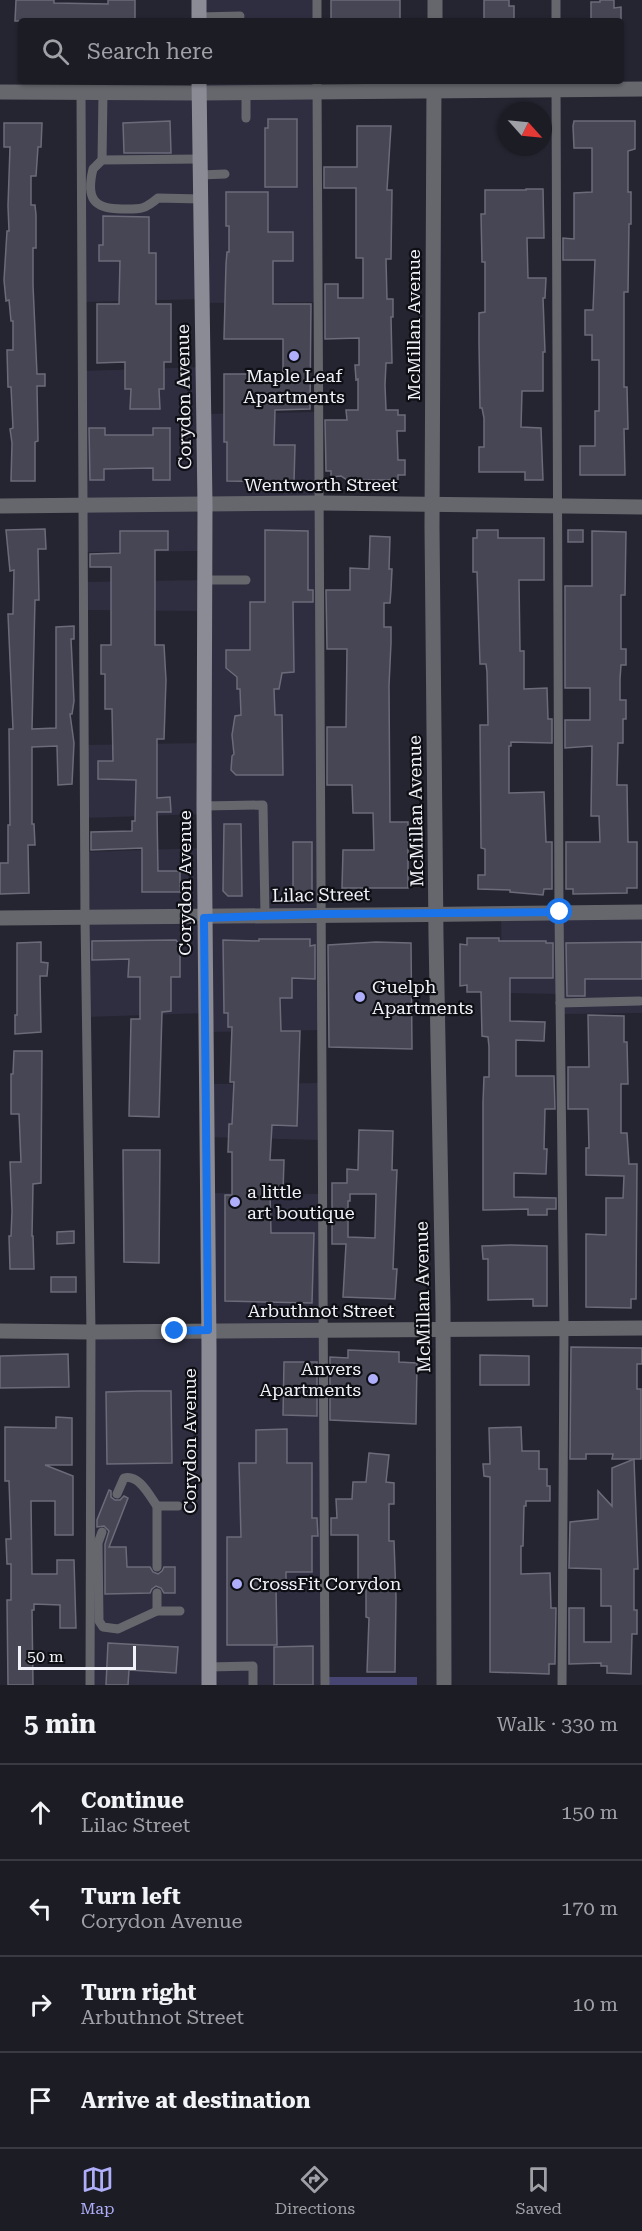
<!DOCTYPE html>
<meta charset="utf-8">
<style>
:root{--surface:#1c1c25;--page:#25252d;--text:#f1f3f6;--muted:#a0a1a7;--line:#3a3a42;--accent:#afaefa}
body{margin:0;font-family:"Roboto Serif",serif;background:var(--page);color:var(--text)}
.compass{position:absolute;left:498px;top:102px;width:54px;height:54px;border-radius:50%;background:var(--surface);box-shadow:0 2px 4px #0004;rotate:117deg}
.scale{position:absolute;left:18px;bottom:15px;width:118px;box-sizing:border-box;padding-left:6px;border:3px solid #f0f1f9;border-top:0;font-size:16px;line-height:21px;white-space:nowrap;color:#f0f1f9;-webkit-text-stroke:4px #0e0f14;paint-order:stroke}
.stop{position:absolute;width:18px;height:18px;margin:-14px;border:4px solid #1a73e8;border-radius:50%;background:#fff}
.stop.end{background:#1a73e8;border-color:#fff;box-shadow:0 2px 6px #0008}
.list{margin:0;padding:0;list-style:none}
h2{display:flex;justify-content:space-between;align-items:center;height:78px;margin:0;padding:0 24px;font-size:26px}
h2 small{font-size:20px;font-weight:400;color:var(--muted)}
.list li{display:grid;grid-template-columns:39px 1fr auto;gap:18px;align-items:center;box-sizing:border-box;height:96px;padding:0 24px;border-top:2px solid var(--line)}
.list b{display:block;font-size:22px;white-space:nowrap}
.list p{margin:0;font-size:20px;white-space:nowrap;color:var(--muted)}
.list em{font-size:20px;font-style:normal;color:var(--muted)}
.icon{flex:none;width:33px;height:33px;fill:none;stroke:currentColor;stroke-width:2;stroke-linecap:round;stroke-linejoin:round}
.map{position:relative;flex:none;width:642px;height:1685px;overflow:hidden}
.search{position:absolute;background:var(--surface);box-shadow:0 2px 4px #0004;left:18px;right:18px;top:18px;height:66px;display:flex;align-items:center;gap:15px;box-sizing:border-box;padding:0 21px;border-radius:6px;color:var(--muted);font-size:22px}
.sheet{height:462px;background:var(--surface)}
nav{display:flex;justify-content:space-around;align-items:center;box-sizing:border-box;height:84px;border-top:2px solid var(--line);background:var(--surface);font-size:16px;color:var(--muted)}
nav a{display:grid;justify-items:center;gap:3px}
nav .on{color:var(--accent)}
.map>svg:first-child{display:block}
.built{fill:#2e2e40}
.green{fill:#474571}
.building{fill:#464654;stroke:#6b6b7a;stroke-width:1.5;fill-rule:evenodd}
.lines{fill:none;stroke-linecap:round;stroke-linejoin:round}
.service{stroke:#66676d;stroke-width:9}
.minor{stroke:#66676d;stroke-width:15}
.tertiary{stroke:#66676d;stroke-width:15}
.secondary{stroke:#8b8b95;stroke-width:15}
.route{stroke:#1a73e8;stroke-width:8}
.poi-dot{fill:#afaefa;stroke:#0e0f14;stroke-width:2}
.labels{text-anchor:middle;stroke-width:4.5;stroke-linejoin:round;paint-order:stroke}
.street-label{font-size:18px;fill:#f0f1f9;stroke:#0e0f14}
.poi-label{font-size:18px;fill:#f0f1f9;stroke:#0e0f14;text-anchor:start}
</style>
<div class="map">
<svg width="642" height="1685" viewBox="0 0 642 1685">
<rect width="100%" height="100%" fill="#252531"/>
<g class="built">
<rect x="199" y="0" width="118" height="21"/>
<path d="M199 81H317L318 302 203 303 202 299 82 302 81 93H199Z"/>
<path d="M203 367 204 414 319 412 321 1030 206 1032 205 1013 86 1017 85 852 204 848 203 814 85 818 84 745 204 743V611L84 610V582L204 580V551L84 552 83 371Z"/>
<path d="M642 912V1013L561 1014 560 994 502 993 501 914Z"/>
<path d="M321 1083V1140L207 1137 206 1084Z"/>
<path d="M207 1193 321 1194 325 1685H90L91 1332 209 1331Z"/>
</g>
<path class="green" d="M327 1677H417V1685H328Z"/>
<g class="building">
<path d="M16 0H54V3L108 4V0H135V21H15Z"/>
<rect x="331" y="0" width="69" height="21"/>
<path d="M484 0H509V6H514V21H484Z"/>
<path d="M600 0H614V8L621 7V21H591V2H600Z"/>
<path d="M268 119H297V187H265V128H268Z"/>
<path d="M170 121 171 153H124L123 123Z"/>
<path d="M574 121H635V149L628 151V192H631V224H629L628 292H624V387H627L628 429H624L625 475H580V446H595V411H599V360H592V335H585V310H593L595 260H563V238L574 239V193L592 192V148H574L573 126Z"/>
<path d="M4 123H42L41 147H38L36 176H31V205H35L36 215V248H33V285L37 374H45V386H37L38 441 35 442V481H11L12 443 10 429 13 428 11 387H8L7 350H13V321H11L9 300 6 301 4 280 7 231H9L8 206 10 147H4Z"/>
<path d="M357 126H391L387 190H392L391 259H386L387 299H393V317H391L392 363H386L385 385 386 410H398V415H405V431H397L398 460H405V475H398V480H347L341 476 331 477V471H326L325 420H347L346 410H358V379L356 380 355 365H359V338L325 339V284H338V298H363V258H356V188H324V167H357Z"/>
<path d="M526 189H543L544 238H527L528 278H546L545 298H543L545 352H543V391H522L521 427 541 428 543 480H525V472H479V447H484V418L482 408H480L479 343V313L485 312V262H482L481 214H485V190H526Z"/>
<path d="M226 192H268V232H293V261H273V304H311L310 409 275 410 274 445H295L294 482 227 481V442H224V374H283V339H224L226 264 227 252H229V226H226Z"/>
<path d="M103 216 149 217V253H156V304H171V362H164V389H159L160 409H130L131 389H125V362L97 363V304H119L120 261H99V245H103Z"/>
<path d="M89 428H105V435H153V428H170V480H153V468L104 469V480H90Z"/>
<path d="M45 529 46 549H38L39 600H35L32 729 56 728V627L74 626V639H71L74 701 72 714H70L74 743 72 784 58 785 57 746 32 747V824H34L35 845H28L29 893 0 894V863H8V825H10L9 729H13L8 614H13L14 570 10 571 6 530Z"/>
<path d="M265 530 308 531V590H313V602H293L294 672 282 673 279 689H274L275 715H282L283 775H236L231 770 232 756 234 754 232 735 235 716 241 715 240 689H237V677L226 668V650H250V602H265Z"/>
<path d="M477 530H498V538H544V580H519L520 651H524V689L547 688 548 719H552V743L511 742V746H509V793L544 792 546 842H552V889H544L543 895 510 892V890L478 889V875H485V849L481 848 480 725H488L487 672 486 664H480L477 572H473V538H477Z"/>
<rect x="568" y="530" width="15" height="12"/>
<path d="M120 531H168V550H155V645H164L166 680 164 739H157V798L170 797 171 812H157L158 871H180V892H142V848L91 850V832L132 831V821H135L136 780 98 779V761H113L112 709H105V674H101V645H111V567H90V554L120 553Z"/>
<path d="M592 531 626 532 625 595H621V649H626V665H621L620 679V700H626V719H623V743H618L617 785H627L628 842H637V888H627V893L573 894V889H566V842H600L599 816H591L592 746 565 748V720H590V688H565V586H592Z"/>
<path d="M370 536 390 537 389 569H392L391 590 390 603H384V627H391V643L389 686 390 822H408V888H342L343 850H374L373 813H353L352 785H327V727H346L347 649H327L326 590H350V568L369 569Z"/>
<path d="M224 824H241L242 896H228L223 891Z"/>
<rect x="293" y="842" width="19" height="52"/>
<path d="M467 938H499V941H546V943H553V978H510V1021L545 1022 544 1041 516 1040V1076H554L555 1109H545L544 1149H547L546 1174 514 1173V1197L556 1198V1209H547V1215H528V1209L483 1210V1102L484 1077H489V1047L488 1037 482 1036 481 992H467V985L460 986V944L467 945Z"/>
<path d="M259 939H310V946L315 945V979L292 978V998H280L281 1031H300L297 1126 272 1125 270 1160H284L283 1192H270L271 1233H314L312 1303 225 1301V1195H232V1152H228L229 1124H232L234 1082H230L232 1027H228V1013H224L223 940 259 941Z"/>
<path d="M176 940 180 945V977H171V1011L162 1012 159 1117 129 1116 131 1019H140V977H128L129 959 92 960V941Z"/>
<path d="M41 942V962L48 963 47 976H40L41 1032 15 1034V1015H17V943Z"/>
<path d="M376 942 411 943 412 1049 329 1047 328 945Z"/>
<path d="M642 942V979H585V996H567L566 943Z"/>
<path d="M588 1015 624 1016V1042H627L628 1084H621V1133H627L629 1164H637L636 1299H631V1308L586 1307V1234L606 1235V1198H623L624 1176 586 1175V1148H589L588 1109H568V1067H589Z"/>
<path d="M14 1051H42L41 1183 33 1184 32 1236H33L34 1269H10L9 1236H11L12 1211 10 1162H21L19 1114H11V1074H13Z"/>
<path d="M359 1130 393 1131 392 1170H397L393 1269H397L395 1299 343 1297 346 1244H332V1183H347V1169L358 1170ZM350 1194H376L375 1238 348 1237V1201H350Z"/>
<path d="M123 1150H160L159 1263 124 1262Z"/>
<path d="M74 1231V1243L57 1244V1232Z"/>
<path d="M511 1245 547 1246V1306H533V1299L488 1300V1259H483L482 1246Z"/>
<rect x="51" y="1277" width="25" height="15"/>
<path d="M571 1347 642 1348V1364H637V1389H641V1459H612L613 1454H586V1459H570Z"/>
<path d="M348 1350 399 1352V1362L417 1363 416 1424 330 1420V1357L348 1358Z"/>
<path d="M68 1354 69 1387 0 1388V1356Z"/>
<path d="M480 1355 529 1356V1385H480Z"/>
<path d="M284 1362H317V1416L283 1415Z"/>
<path d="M140 1391H171L172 1463 107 1464 106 1392Z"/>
<path d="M56 1417 72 1418V1465H45L73 1476V1535H55V1501H31L32 1574H57V1560H74L76 1628H60V1605L34 1604V1610H32L33 1685H8L7 1600H11V1564H7L6 1539H11L9 1481H5V1427L56 1428Z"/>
<path d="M521 1427 522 1451H539V1469H547V1486H550V1501H526V1506H524L523 1546H521V1574L550 1573 551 1608H556L555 1664H549V1674L490 1672V1477L484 1476 483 1464H490L489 1428Z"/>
<path d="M287 1429V1463H312V1518H317L318 1536H312V1572H286V1588H276L277 1645H227V1537H241L239 1463H256V1430Z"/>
<path d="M369 1453 389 1455 386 1482 394 1483V1504H389V1541H394L396 1597 395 1672H367L369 1618 366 1617V1580H358V1535H331V1518H337L336 1499H352L353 1482H366Z"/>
<path d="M634 1459 638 1569H634V1610H637V1634H632L631 1674 607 1673V1666H601V1663L569 1664V1608H584V1642H611V1606H601V1569L569 1568 570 1522 598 1519V1491L612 1506V1468Z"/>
<path d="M109 1490 111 1491V1497L115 1500H120L124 1496 128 1498 109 1547H126L127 1567H150L153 1572 158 1574 162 1571 164 1567H175V1593H164L161 1588 156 1586 152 1589 150 1593 105 1594V1544L109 1531 104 1526 97 1527V1520Z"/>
<path d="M108 1643 178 1647 176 1673 129 1670 128 1685H106Z"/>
<path d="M313 1646V1685H274V1647Z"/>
</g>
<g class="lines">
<g class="service">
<path d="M556 0V21"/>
<path d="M199 17 240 16"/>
<path d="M317 21V0"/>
<path d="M317 81 325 1685"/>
<path d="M556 81 559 912 564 1329 562 1685"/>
<path d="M81 93 85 918 91 1332 90 1685"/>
<path d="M246 93V118"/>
<path d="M200 159 102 160 93 169C86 198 93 209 122 209 140 209 144 210 158 198L201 199"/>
<path d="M102 160 103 93"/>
<path d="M201 175 225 174"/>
<path d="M205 580H246"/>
<path d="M204 806 263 805 265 915"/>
<path d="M560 1003 640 1001"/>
<path d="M117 1494 124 1478C139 1474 149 1495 157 1506"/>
<path d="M102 1532 98 1543 99 1621 103 1627 118 1629 157 1611"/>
<path d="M157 1567V1506H178"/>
<path d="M157 1593V1611H180"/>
<path d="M209 1667 253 1666V1685"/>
</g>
<g class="minor">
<path d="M435 21V0"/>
<path d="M434 81 432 527 436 936 443 1307 444 1685"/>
<path d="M0 506 320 503 642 507"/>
<path d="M0 1331 91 1332 642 1328"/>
</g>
<g class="tertiary">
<path d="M0 92 199 93 642 89"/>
<path d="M0 918C214 918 428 914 642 912"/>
</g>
<g class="secondary">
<path d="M199 0V21"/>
<path d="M199 81 205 505 204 806 209 1348V1685"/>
</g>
</g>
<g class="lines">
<path class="route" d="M175 1331 208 1330 204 918 320 914 560 912"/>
</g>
<g class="poi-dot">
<circle cx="294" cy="356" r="6"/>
<circle cx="360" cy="997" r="6"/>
<circle cx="235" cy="1202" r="6"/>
<circle cx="373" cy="1379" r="6"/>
<circle cx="237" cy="1584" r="6"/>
</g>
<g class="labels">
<g class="street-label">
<text transform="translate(414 325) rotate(-90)" y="6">McMillan Avenue</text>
<text transform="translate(184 397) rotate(-91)" y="6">Corydon Avenue</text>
<text x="321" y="491">Wentworth Street</text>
<text transform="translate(416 811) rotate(-91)" y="6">McMillan Avenue</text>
<text transform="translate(185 883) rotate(-90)" y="6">Corydon Avenue</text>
<text transform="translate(321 895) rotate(-1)" y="6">Lilac Street</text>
<text transform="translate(423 1297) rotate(-91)" y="6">McMillan Avenue</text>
<text x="321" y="1317">Arbuthnot Street</text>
<text transform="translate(190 1441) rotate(-90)" y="6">Corydon Avenue</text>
</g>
<g class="poi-label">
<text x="294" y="382" text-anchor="middle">Maple Leaf<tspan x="294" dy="21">Apartments</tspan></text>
<text x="372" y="993">Guelph<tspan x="372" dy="21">Apartments</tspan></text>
<text x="247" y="1198">a little<tspan x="247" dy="21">art boutique</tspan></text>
<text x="361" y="1375" text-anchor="end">Anvers<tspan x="361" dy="21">Apartments</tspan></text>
<text x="249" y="1590">CrossFit Corydon</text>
</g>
</g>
</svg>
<svg class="compass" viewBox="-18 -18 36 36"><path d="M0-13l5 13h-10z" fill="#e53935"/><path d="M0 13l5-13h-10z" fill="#a0a1a7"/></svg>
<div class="scale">50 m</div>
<div class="stop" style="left:560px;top:912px"></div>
<div class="stop end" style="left:175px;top:1331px"></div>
<div class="search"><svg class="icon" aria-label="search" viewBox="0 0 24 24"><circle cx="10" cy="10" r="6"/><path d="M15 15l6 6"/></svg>Search here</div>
</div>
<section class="sheet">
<h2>5 min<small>Walk · 330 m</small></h2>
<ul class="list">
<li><svg class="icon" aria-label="ahead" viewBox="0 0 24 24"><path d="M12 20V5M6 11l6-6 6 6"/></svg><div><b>Continue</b><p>Lilac Street</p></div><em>150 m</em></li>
<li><svg class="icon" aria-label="left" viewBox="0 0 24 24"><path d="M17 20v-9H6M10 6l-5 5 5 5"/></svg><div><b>Turn left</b><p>Corydon Avenue</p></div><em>170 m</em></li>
<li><svg class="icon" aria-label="right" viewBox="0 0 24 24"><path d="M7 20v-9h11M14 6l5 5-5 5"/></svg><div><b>Turn right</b><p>Arbuthnot Street</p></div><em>10 m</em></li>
<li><svg class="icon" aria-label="arrive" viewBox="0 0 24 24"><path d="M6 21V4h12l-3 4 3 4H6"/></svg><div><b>Arrive at destination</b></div></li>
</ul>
</section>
<nav>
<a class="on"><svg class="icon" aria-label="map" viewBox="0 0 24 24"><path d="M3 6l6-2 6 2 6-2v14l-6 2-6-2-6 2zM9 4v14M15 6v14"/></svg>Map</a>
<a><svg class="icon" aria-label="directions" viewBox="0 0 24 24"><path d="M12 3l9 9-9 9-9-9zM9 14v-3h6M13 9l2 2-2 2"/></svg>Directions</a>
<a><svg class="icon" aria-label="saved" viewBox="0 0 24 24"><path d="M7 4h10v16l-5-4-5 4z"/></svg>Saved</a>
</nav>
